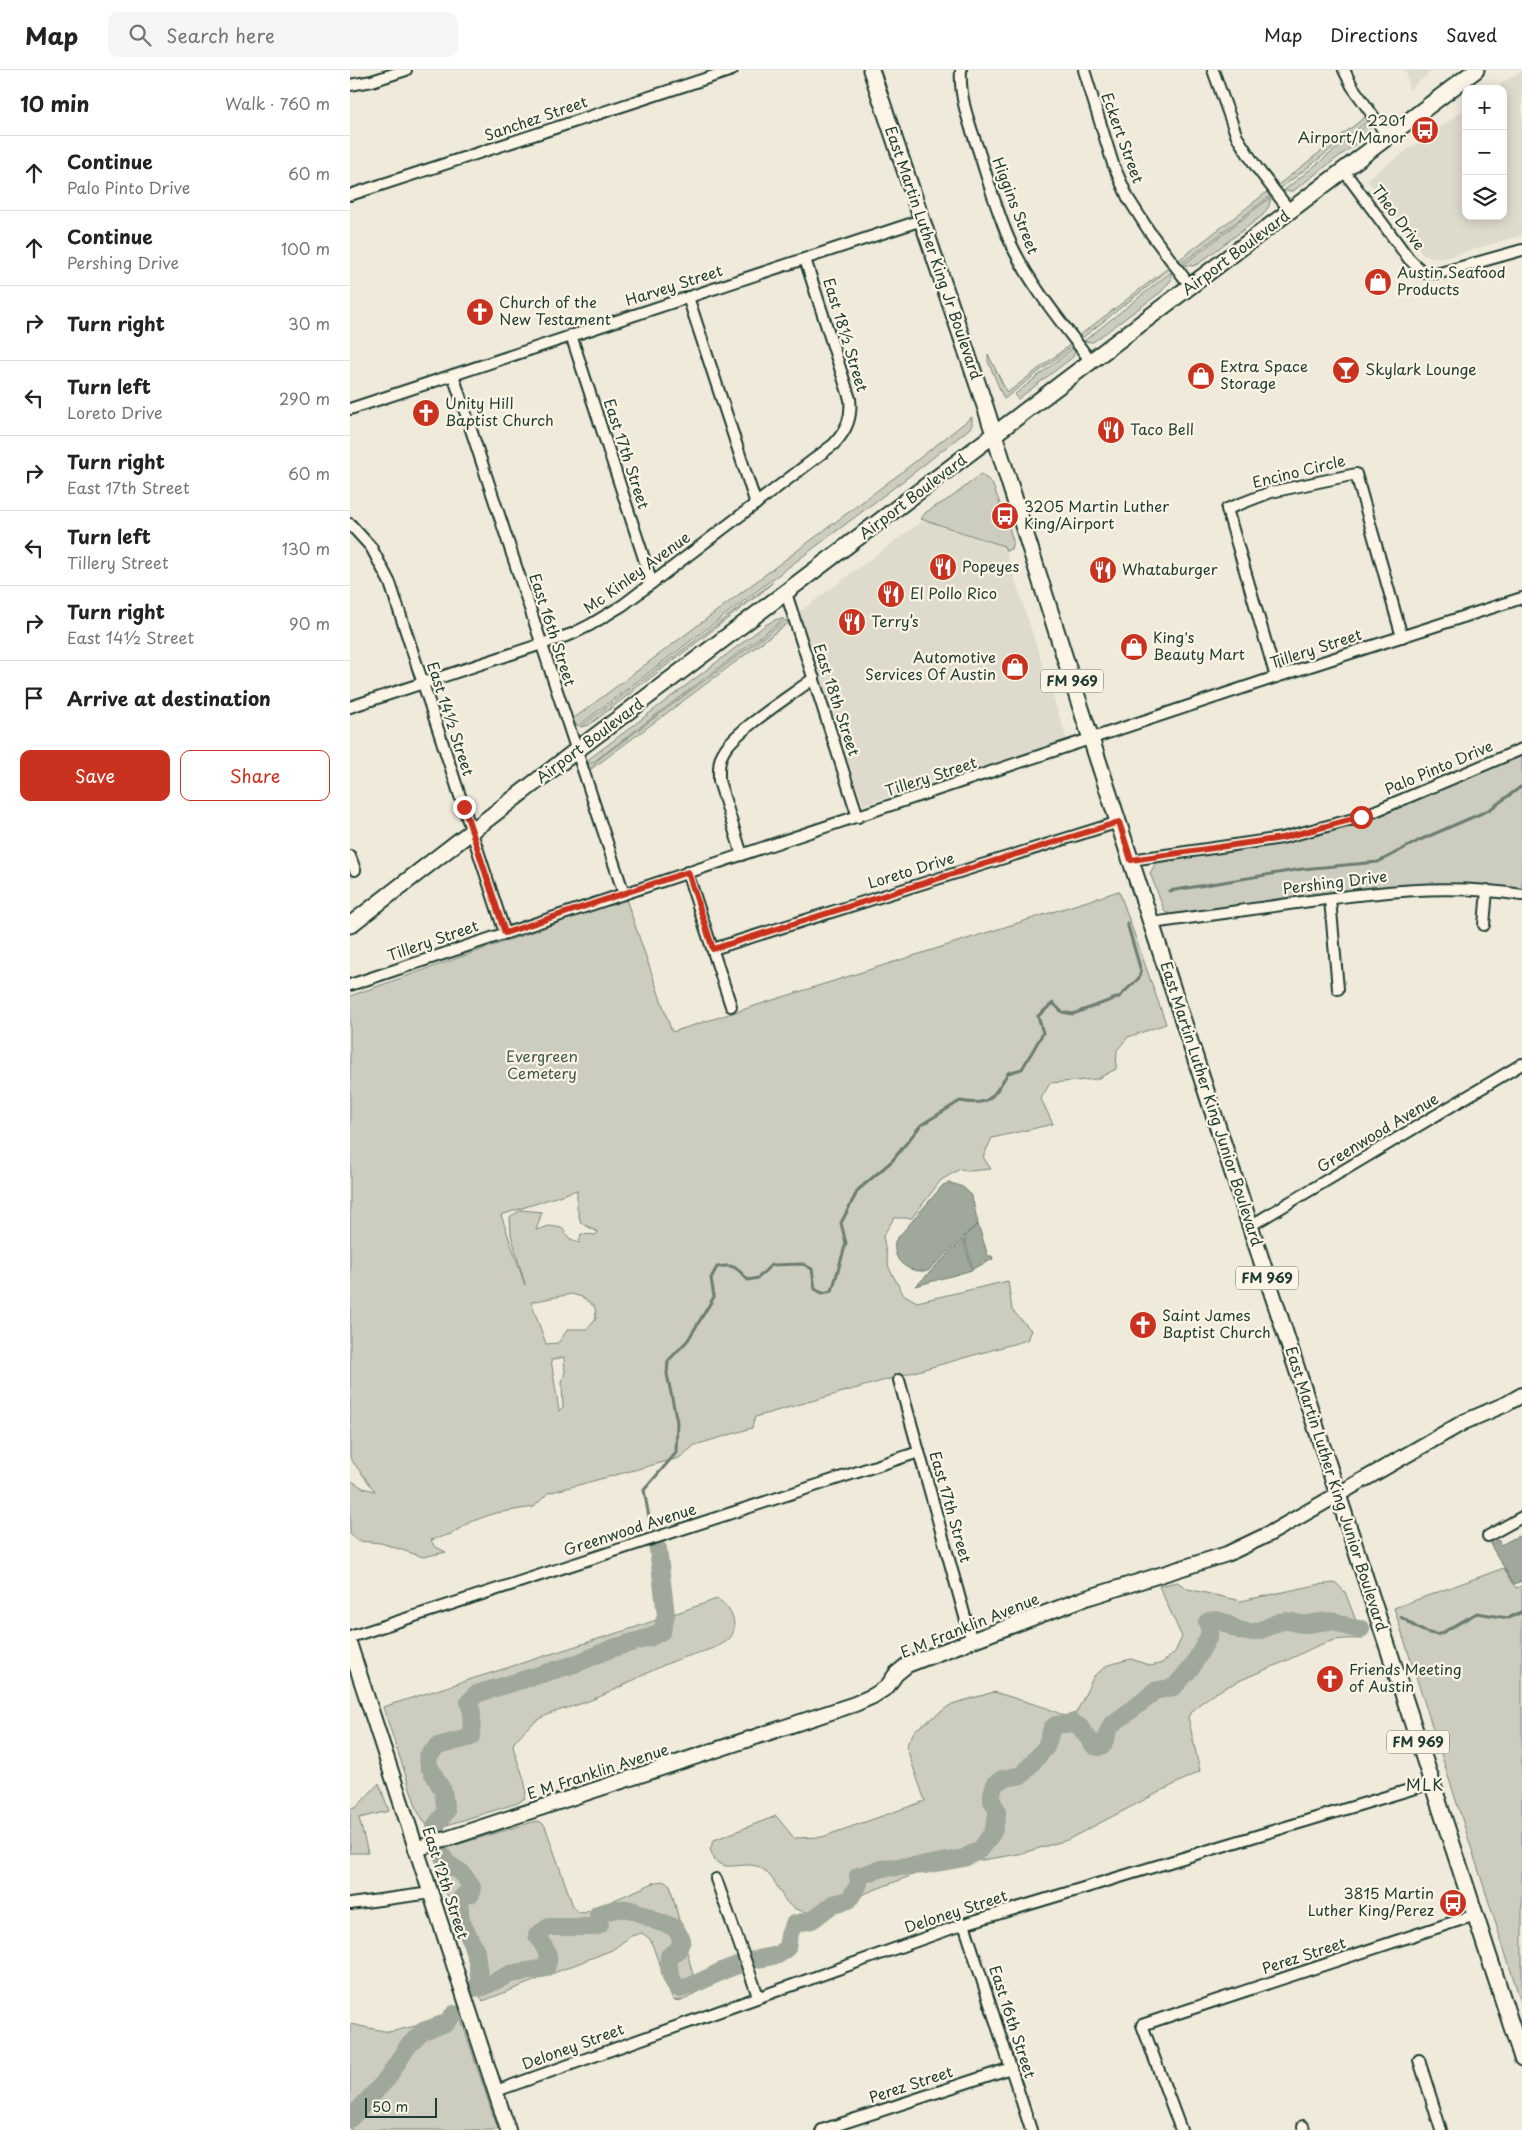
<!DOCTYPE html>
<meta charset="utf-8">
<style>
:root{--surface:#fff;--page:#f6f6f6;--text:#222;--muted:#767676;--line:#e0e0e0;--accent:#c8321e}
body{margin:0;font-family:"Playpen Sans",sans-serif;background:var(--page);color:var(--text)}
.controls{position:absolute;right:15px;top:15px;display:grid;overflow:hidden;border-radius:10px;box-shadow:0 2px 12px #0003}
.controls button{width:45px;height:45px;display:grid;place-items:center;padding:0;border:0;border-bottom:1px solid var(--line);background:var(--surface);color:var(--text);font:25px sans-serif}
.scale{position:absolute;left:15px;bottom:12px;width:72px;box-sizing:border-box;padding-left:5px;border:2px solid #1f3d34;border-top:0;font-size:14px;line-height:18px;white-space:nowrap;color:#1f3d34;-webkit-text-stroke:4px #fcf5e5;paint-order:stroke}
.stop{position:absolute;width:15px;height:15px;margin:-11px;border:4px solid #c8321e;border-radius:50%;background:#fff}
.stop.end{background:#c8321e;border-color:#fff;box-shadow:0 1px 5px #0008}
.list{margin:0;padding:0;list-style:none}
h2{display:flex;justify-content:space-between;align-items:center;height:65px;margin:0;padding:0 20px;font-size:21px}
h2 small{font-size:16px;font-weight:400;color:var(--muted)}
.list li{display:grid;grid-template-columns:32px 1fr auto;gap:15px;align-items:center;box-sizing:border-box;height:75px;padding:0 20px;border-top:1px solid var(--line)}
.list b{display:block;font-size:19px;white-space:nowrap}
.list p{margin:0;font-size:16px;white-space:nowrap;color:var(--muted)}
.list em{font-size:16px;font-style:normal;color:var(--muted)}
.actions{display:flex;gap:10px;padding:15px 20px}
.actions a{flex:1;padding:11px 0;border:1px solid var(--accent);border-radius:10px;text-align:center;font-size:18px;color:var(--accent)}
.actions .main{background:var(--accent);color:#fff}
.icon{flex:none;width:28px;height:28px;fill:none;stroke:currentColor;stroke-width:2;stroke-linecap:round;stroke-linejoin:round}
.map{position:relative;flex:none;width:1172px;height:2060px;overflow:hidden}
header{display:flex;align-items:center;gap:30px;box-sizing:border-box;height:70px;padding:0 25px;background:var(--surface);border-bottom:1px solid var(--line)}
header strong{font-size:24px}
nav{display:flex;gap:28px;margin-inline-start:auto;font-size:18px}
.search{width:350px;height:45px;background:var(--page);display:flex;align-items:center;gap:12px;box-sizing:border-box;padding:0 18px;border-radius:10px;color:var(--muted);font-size:19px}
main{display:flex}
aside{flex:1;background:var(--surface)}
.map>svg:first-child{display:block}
.built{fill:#dedbcc}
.green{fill:#cccdbf;stroke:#76857a;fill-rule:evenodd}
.water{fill:#9fa89a;stroke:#6c7d71}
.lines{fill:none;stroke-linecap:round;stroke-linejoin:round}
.stream{stroke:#6c7d71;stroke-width:3}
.river{stroke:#9fa89a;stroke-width:18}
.street-casing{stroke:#1f3d34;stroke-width:14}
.secondary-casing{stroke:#1f3d34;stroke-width:18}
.primary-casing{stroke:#1f3d34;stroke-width:19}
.street{stroke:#fcf5e5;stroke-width:10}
.secondary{stroke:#fcf5e5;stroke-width:14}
.primary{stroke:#fcf5e5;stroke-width:15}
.route{stroke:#c8321e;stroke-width:6}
.labels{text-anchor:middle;stroke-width:4.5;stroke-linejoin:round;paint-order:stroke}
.shield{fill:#fcf5e5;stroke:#617469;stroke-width:1}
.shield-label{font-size:14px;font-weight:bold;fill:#1f3d34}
.street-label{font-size:15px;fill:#1f3d34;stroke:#fcf5e5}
.poi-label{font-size:15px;fill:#1f3d34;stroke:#fcf5e5;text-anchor:start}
.park-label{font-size:15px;fill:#425a50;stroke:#fcf5e5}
.neighbourhood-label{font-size:16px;letter-spacing:1px;fill:#1f3d34;stroke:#fcf5e5}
</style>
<header>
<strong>Map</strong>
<div class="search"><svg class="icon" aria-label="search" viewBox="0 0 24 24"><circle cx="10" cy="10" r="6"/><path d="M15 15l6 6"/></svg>Search here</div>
<nav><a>Map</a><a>Directions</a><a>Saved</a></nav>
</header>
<main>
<aside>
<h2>10 min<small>Walk · 760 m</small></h2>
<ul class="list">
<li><svg class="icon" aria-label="ahead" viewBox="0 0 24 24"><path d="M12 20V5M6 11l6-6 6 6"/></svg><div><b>Continue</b><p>Palo Pinto Drive</p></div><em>60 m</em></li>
<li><svg class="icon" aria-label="ahead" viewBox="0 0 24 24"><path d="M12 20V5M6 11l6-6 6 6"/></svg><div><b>Continue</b><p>Pershing Drive</p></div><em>100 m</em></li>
<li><svg class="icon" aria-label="right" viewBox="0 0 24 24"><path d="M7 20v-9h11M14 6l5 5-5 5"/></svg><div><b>Turn right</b></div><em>30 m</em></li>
<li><svg class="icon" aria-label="left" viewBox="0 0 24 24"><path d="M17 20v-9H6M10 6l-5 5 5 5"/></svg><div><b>Turn left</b><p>Loreto Drive</p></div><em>290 m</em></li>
<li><svg class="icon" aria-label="right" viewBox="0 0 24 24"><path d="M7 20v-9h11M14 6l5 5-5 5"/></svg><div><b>Turn right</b><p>East 17th Street</p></div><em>60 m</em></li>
<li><svg class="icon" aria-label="left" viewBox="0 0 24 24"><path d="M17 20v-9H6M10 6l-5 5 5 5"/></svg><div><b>Turn left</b><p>Tillery Street</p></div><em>130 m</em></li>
<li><svg class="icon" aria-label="right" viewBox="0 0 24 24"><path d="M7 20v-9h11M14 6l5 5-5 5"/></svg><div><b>Turn right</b><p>East 14½ Street</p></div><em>90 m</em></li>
<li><svg class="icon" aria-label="arrive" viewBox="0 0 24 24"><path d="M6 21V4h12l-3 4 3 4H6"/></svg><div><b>Arrive at destination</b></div></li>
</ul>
<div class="actions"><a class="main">Save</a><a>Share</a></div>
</aside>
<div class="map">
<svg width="1172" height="2060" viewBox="0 0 1172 2060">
<rect width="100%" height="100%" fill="#efeada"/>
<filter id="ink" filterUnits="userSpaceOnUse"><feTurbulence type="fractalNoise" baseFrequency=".02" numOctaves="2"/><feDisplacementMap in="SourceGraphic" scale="10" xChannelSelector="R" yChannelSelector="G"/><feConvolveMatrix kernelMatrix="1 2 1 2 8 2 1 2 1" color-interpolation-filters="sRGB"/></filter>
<g filter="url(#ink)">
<g class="built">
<path d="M1056 0H1083L1059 20Z"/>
<path d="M1172 2V165L1091 189 1073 185 1017 109 1116 39V146H1153V19H1144L1161 7Z"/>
<path d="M572 451 654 476 717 670 513 735 448 543Z"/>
</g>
<g class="green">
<path d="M1015 47 1018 51 931 118 928 115Z"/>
<path d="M1019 53 1020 58 1015 67 943 121H933Z"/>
<path d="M917 122 920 126 831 194 829 190Z"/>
<path d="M921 127 919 136 913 145 848 194 843 196 833 195Z"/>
<path d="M818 198 819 200 732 268 730 265Z"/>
<path d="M821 202V210L811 222 743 272 734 271Z"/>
<path d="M721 274 722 276 654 329 638 291V284L657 323Z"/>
<path d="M723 278 725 281 723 287 668 329 664 325Z"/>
<path d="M622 347V355L619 359 566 401 228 656 224 653 223 649 548 405Z"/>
<path d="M631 404 642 413 650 434 648 437 651 448 656 447 663 471 661 479 656 481 654 476 571 449 576 442 602 427Z"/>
<path d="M423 512 411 523 239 655 230 657Z"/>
<path d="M427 549H434L238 696 239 689 417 554Z"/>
<path d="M436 550 438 553 240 700 239 699 249 689Z"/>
<path d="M1172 684V819C1056 803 938 829 823 845L815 842 800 803 806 793 947 770 1010 755Z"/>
<path d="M769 821 816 954 778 967 767 980 766 999 747 1009 700 1013 691 1029 703 1054 642 1068 633 1087 641 1099 619 1101 610 1099 591 1110 562 1148H544L533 1166 539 1198 553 1224 567 1232 658 1211 662 1240 681 1260 677 1270 405 1347 402 1358 345 1375 329 1388 198 1423 184 1437 145 1443 120 1452 101 1464 81 1470 84 1476 96 1482 73 1487 31 1473 8 1471 0 1464V1410L13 1418 25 1421 0 1388V926L276 829 322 962ZM227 1120V1138L231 1153 248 1162 246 1165 231 1164 229 1173 219 1168 212 1158 199 1156 186 1160 192 1142 171 1140 160 1147 161 1164 175 1215 151 1145ZM221 1224 232 1227 245 1237 246 1248 237 1259H218L208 1273 196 1274 181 1232ZM214 1287 215 1302 212 1312 213 1337 209 1341 201 1290Z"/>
<path d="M1154 1498 1166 1518 1172 1516V1935L1044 1538Z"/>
<path d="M827 1512 838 1519 891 1531 966 1515 986 1513 995 1522 1013 1569C1002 1569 989 1568 978 1572 964 1576 953 1583 940 1589 911 1603 855 1620 838 1647L850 1701 717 1770 669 1784 578 1799 465 1843C427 1841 437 1820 414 1800 404 1791 388 1797 376 1796 372 1795 368 1793 365 1791L360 1779 364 1770 426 1746 444 1768 472 1767 575 1731 556 1676 565 1660 602 1634 644 1622 697 1638 715 1646 726 1643 744 1606 758 1595 781 1589 801 1596 812 1593 825 1582 832 1567 809 1516Z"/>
<path d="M367 1529C380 1536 390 1555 380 1568 371 1579 337 1585 324 1591 295 1602 269 1620 241 1630 205 1644 189 1640 163 1674 165 1692 179 1710 175 1728L168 1733 87 1758 76 1754 68 1742 33 1637 283 1558Z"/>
<path d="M29 1713 39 1741 9 1748 18 1783H0V1738H6Z"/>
<path d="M186 1751 191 1752 195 1756 223 1836 227 1842 234 1843 306 1812 315 1811 320 1815 347 1921C341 1928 332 1932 323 1930L300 1869 292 1863 281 1866 262 1880 133 1931 131 1929 84 1785 89 1780Z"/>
<path d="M110 1946 148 2060H0V1954L39 1962Z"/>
</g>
<g class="water">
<path d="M599 1113C625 1117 622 1131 628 1153L578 1201C558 1203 542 1192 545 1171L593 1115Z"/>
<path d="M628 1154 638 1186H642L643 1189 623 1199 614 1167Z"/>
<path d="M613 1169 622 1200 566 1216Z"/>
<path d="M1168 1466 1172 1473V1511L1164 1514 1140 1474 1148 1470 1151 1475Z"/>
</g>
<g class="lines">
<g class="stream">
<path d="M819 821 952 799 1028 792 1070 770 1139 740 1172 716"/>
<path d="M301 1458 294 1420 326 1383 327 1352 317 1304 318 1291 338 1270 364 1227 361 1208 367 1197C385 1194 386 1197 398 1210L408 1208 421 1195 453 1194 462 1199 465 1219 472 1223 482 1221 496 1173 491 1153 508 1120 542 1091 571 1055 610 1031C641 1037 643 1026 658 1003L672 999 693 963 688 946 703 933 712 942 723 944 769 927 789 908 791 901 777 853"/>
<path d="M1051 1547C1063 1555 1076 1566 1090 1564L1127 1543 1158 1548 1172 1542"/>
</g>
<g class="river">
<path d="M86 1758 85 1756 96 1742 93 1721 79 1696 78 1686 88 1676 121 1667 122 1643 119 1632 126 1624 225 1594 263 1578 301 1567 312 1561 316 1545 308 1479"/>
<path d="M90 1782 97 1793 112 1803 122 1817 121 1824 114 1825 109 1831 111 1851 126 1881 130 1914 125 1918"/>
<path d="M403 1890 428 1885 437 1878 439 1865 444 1854 462 1850 483 1834 499 1830 509 1814 508 1806 534 1798 575 1795 614 1788 631 1779 643 1762 647 1746V1740L642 1731V1723L645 1714 652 1709 672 1705 696 1677 702 1658 706 1655 723 1653 730 1657 744 1676 749 1677 753 1675 761 1655 796 1629 804 1621 824 1617 842 1597 858 1568 860 1562 857 1552C869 1545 880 1558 892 1561 912 1566 921 1551 936 1551 942 1551 947 1554 952 1554 963 1555 975 1549 986 1552 996 1555 1000 1560 1011 1559"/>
<path d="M130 1914 133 1917 160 1904 196 1898C203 1884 193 1877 187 1865L199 1857H245L250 1855 248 1844C277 1834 281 1839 306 1851 313 1854 319 1854 325 1858L332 1870 328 1880 319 1886C318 1900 320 1911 330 1919 351 1914 367 1901 388 1895"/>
<path d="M0 2049 37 2009 58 1976 73 1961 96 1953 104 1944"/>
</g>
<g class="street-casing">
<g id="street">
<path d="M611 0C609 29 620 55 629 82 639 113 648 146 662 176 682 218 714 255 742 293"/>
<path d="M734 0 763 94 778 128 799 161 841 217"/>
<path d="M863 0 887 67 907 98 940 141"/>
<path d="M994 0 1002 16 1038 67"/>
<path d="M0 15 22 11 56 0"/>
<path d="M994 101 1059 189 1074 203H1090L1172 180"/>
<path d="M0 125 382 0"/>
<path d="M338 227 406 434"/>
<path d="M221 265 302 513"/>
<path d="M103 305 274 824"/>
<path d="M0 339 572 150"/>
<path d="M0 454 21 477 40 513 155 863"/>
<path d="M436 523 508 747"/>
<path d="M926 607 877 439 921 422 1006 404 1052 567"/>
<path d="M0 637 222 564 240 555 273 535 484 374C497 360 502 347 500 329L455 189"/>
<path d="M392 785 369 711C369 701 368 690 374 681 386 660 442 625 464 608"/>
<path d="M0 786 5 800"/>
<path d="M781 790 932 768 1011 747 1172 679"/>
<path d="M337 802 381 936"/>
<path d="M980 829 988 919"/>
<path d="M802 853C852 846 903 839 953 832 1026 822 1098 813 1172 825"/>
<path d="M1134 855 1137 820"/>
<path d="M363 879 769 752"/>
<path d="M0 915 926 607 1172 528"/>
<path d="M900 1156 1172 994"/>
<path d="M549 1310 622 1572"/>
<path d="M1138 1466 1172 1447"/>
<path d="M0 1567 569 1382"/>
<path d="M366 1809 408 1926"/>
<path d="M0 1834 81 1823"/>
<path d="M614 1854 681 2060"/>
<path d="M1069 1990 1091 2060"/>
<path d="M146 2021 614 1854 1082 1713"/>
<path d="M953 2056 954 2060"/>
<path d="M472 2060 661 1998"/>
<path d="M831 2060 792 1955 1125 1845"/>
</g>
</g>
<g class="secondary-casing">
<g id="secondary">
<path d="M0 1576 158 2060"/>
<path d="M66 1779 505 1634 523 1626 537 1617 546 1604 557 1595 575 1588 733 1529 877 1484 919 1464 1114 1352 1156 1334 1172 1325"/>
</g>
</g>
<g class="primary-casing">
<g id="primary">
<path d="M521 0 636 339 727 626 1172 1988"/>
<path d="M0 855 227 680 1126 0"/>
</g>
</g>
<use href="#street" class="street"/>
<use href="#secondary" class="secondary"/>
<use href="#primary" class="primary"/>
</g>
</g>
<g class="lines" filter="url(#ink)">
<path class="route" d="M114 737 155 863 338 802 363 879 769 752 781 790 932 768 1011 747"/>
</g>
<defs>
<g id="bus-disc" transform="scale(1.4375)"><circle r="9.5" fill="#c8321e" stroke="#fcf5e5"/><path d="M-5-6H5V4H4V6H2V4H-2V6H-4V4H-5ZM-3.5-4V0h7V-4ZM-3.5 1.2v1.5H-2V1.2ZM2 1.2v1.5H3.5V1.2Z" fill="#fff"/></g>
<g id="shop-disc" transform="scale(1.4375)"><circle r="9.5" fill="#c8321e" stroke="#fcf5e5"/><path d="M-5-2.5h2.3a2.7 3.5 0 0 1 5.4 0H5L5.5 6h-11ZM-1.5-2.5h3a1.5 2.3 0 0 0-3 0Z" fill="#fff"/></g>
<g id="church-disc" transform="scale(1.4375)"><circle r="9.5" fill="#c8321e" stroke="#fcf5e5"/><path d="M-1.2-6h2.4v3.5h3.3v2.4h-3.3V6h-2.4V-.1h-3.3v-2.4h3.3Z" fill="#fff"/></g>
<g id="bar-disc" transform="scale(1.4375)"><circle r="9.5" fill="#c8321e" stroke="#fcf5e5"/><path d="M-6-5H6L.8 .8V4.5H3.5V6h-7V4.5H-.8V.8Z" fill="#fff"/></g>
<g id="restaurant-disc" transform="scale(1.4375)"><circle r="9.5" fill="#c8321e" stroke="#fcf5e5"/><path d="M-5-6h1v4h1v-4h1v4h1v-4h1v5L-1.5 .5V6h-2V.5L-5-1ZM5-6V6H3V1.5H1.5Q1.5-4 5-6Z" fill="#fff"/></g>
</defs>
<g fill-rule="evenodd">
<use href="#bus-disc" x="1075" y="60"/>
<use href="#shop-disc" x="1028" y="212"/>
<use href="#church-disc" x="130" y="242"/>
<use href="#bar-disc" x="996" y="300"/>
<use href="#shop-disc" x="851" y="306"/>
<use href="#church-disc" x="76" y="343"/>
<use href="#restaurant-disc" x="761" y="360"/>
<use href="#bus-disc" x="655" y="446"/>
<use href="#restaurant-disc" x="593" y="497"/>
<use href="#restaurant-disc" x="753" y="500"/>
<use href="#restaurant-disc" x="541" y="524"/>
<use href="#restaurant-disc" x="502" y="552"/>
<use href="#shop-disc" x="784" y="577"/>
<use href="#shop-disc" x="665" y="597"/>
<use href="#church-disc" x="793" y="1255"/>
<use href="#church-disc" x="980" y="1609"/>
<use href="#bus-disc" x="1103" y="1833"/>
</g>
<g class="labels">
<g class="shield">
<rect x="691" y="599.5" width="62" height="23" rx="4"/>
<rect x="886" y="1196.5" width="62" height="23" rx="4"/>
<rect x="1037" y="1660.5" width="62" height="23" rx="4"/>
</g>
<g class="shield-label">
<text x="722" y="616">FM 969</text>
<text x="917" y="1213">FM 969</text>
<text x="1068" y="1677">FM 969</text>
</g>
<g class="street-label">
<text transform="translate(186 49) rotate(-19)" y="5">Sanchez Street</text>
<text transform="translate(772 68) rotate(70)" y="5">Eckert Street</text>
<text transform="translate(665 136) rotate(69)" y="5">Higgins Street</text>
<text transform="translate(1048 148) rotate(53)" y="5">Theo Drive</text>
<text transform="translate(583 183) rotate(71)" y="5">East Martin Luther King Jr Boulevard</text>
<text transform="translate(886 183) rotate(-37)" y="5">Airport Boulevard</text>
<text transform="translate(324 216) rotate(-18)" y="5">Harvey Street</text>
<text transform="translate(495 265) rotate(73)" y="5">East 18½ Street</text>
<text transform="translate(276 384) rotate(72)" y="5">East 17th Street</text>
<text transform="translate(949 402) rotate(-14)" y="5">Encino Circle</text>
<text transform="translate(563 427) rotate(-37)" y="5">Airport Boulevard</text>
<text transform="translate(287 503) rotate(-36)" y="5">Mc Kinley Avenue</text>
<text transform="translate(202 560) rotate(72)" y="5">East 16th Street</text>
<text transform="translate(966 579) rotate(-18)" y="5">Tillery Street</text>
<text transform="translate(486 630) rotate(72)" y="5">East 18th Street</text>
<text transform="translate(100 649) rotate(72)" y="5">East 14½ Street</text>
<text transform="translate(240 671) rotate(-37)" y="5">Airport Boulevard</text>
<text transform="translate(1089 698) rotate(-23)" y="5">Palo Pinto Drive</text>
<text transform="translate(581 707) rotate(-18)" y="5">Tillery Street</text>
<text transform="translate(561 801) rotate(-17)" y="5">Loreto Drive</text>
<text transform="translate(985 813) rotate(-7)" y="5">Pershing Drive</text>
<text transform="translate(83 871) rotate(-19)" y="5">Tillery Street</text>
<text transform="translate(861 1034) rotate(72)" y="5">East Martin Luther King Junior Boulevard</text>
<text transform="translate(1028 1063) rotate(-31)" y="5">Greenwood Avenue</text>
<text transform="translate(986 1419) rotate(72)" y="5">East Martin Luther King Junior Boulevard</text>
<text transform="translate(600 1437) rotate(74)" y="5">East 17th Street</text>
<text transform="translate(280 1460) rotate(-18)" y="5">Greenwood Avenue</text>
<text transform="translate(620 1556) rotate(-22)" y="5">E M Franklin Avenue</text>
<text transform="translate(248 1702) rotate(-18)" y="5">E M Franklin Avenue</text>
<text transform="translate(95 1813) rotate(72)" y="5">East 12th Street</text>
<text transform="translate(606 1842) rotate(-18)" y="5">Deloney Street</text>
<text transform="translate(954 1886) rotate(-18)" y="5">Perez Street</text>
<text transform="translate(662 1952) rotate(72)" y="5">East 16th Street</text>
<text transform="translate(223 1977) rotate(-20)" y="5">Deloney Street</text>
<text transform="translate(561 2015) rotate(-18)" y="5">Perez Street</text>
</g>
<g class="poi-label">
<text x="1056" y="56" text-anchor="end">2201<tspan x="1056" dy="17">Airport/Manor</tspan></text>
<text x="1047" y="208">Austin Seafood<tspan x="1047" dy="17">Products</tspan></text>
<text x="149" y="238">Church of the<tspan x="149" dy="17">New Testament</tspan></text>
<text x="870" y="302">Extra Space<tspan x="870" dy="17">Storage</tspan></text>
<text x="1015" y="305">Skylark Lounge</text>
<text x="95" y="339">Unity Hill<tspan x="95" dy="17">Baptist Church</tspan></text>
<text x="780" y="365">Taco Bell</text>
<text x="674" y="442">3205 Martin Luther<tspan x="674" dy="17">King/Airport</tspan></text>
<text x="612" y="502">Popeyes</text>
<text x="772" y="505">Whataburger</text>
<text x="560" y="529">El Pollo Rico</text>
<text x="521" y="557">Terry’s</text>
<text x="803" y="573">King's<tspan x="803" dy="17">Beauty Mart</tspan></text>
<text x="646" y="593" text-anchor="end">Automotive<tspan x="646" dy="17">Services Of Austin</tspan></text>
<text x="812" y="1251">Saint James<tspan x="812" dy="17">Baptist Church</tspan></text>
<text x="999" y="1605">Friends Meeting<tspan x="999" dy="17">of Austin</tspan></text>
<text x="1084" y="1829" text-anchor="end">3815 Martin<tspan x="1084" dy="17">Luther King/Perez</tspan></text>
</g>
<g class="park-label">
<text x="192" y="992">Evergreen<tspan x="192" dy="17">Cemetery</tspan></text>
</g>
<g class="neighbourhood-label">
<text x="1075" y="1721">MLK</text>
</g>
</g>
</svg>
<div class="controls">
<button>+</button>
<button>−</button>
<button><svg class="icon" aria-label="layers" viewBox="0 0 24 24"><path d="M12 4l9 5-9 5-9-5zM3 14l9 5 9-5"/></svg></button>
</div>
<div class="scale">50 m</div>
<div class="stop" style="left:1011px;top:747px"></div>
<div class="stop end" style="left:114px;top:737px"></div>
</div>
</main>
